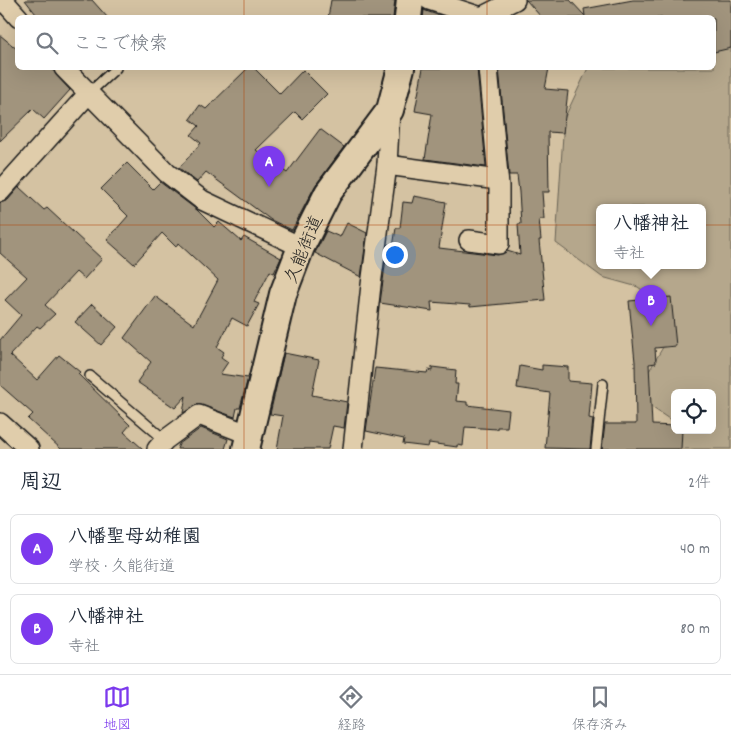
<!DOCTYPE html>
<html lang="ja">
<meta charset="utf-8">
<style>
:root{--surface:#fff;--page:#f6f6f7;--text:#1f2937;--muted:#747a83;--line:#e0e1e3;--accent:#7c3aed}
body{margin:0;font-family:Dekko,"Klee One",sans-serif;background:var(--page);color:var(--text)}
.controls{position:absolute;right:15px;bottom:15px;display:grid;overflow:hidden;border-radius:8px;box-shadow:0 5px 20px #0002}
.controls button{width:45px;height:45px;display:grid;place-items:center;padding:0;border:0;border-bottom:1px solid var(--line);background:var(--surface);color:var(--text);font:25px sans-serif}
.you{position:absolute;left:394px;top:254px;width:18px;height:18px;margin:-12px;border:4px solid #fff;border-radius:50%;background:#1a73e8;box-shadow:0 0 0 8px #1a73e833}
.badge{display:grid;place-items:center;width:32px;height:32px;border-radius:50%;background:var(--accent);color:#fff;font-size:16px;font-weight:700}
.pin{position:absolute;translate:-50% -41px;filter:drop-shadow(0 1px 2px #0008)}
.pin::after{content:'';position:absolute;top:26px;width:18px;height:15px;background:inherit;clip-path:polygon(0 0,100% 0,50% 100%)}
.popup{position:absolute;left:596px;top:204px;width:110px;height:65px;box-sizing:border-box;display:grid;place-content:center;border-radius:8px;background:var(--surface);filter:drop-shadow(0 1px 4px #0005);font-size:16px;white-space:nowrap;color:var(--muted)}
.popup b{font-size:19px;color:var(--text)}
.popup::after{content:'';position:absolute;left:50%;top:100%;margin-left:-10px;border:10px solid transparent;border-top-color:var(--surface)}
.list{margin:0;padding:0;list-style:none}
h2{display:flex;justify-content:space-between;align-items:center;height:65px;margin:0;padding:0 20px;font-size:21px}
h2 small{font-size:16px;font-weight:400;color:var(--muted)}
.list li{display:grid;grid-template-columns:32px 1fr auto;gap:15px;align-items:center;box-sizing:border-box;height:70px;margin:0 10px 10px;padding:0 10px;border:1px solid var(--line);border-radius:8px}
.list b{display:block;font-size:19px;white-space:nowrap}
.list p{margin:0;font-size:16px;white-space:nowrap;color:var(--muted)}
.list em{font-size:16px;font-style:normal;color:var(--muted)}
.icon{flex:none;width:28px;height:28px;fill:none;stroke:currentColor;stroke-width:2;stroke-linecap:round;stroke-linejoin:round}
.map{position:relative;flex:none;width:731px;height:449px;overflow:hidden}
.search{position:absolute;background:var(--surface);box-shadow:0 5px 20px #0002;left:15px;right:15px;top:15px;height:55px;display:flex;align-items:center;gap:12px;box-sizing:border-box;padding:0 18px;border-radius:8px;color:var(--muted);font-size:19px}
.sheet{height:225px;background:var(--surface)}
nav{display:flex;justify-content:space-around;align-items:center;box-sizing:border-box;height:70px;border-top:1px solid var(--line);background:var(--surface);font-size:14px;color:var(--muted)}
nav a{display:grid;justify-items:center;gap:2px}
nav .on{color:var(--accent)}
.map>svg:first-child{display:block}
.green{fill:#b5a78c;stroke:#686254;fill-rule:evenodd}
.building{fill:#a1947d;stroke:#1c1c1c}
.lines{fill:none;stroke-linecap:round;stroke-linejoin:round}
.service-casing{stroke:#1c1c1c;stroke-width:12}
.minor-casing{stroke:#1c1c1c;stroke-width:22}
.secondary-casing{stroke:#1c1c1c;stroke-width:30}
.service{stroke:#e0cdab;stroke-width:9}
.minor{stroke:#e0cdab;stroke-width:19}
.secondary{stroke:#e0cdab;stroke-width:26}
.grid{fill:none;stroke:#b54a10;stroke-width:1;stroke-opacity:0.55}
.labels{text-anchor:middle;stroke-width:4;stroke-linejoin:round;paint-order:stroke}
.street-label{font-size:18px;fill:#1c1c1c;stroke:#e0cdab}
</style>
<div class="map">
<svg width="731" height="449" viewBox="0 0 731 449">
<rect width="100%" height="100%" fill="#d4c2a2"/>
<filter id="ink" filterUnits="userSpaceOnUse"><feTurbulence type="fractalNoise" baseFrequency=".02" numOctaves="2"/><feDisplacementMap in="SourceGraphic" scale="10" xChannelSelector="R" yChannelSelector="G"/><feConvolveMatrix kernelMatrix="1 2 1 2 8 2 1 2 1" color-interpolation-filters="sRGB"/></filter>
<g filter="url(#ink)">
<path class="green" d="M731 6V449H677L676 430H712V393H675V423L647 404 648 373 670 335V311L638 287 602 277 556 243 564 119 588 68H714V18ZM600 207H702V265H600Z"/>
<g class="building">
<path d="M25 0H92L108 18H39Z"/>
<path d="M331 0H395L393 18H328Z"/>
<path d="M526 0H570L585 16 584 9 633 0H731V48L714 52V18H542Z"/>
<path d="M424 10 426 11 446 18H423Z"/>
<path d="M0 35 18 50V68H53L56 75 70 90 44 119 33 109 0 141Z"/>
<path d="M248 68H254L280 94 303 70 327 94 302 119 295 112 256 150 287 173 320 129 344 147 315 186 292 230 271 220 206 172 197 182 179 168 201 143 191 135 199 126 190 119 200 105 206 109Z"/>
<path d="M423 68H477L486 167 425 159 432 114 415 111Z"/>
<path d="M499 68H549L545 89 568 91 563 133 548 132 549 192H542L544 219H539L541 240H539L545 300 470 307V305L431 302 432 311 380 303 388 244 393 247 396 228H400L403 202 412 203 414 196 446 202 439 248 498 255 507 251 520 255 518 224H521L519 192 517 175H509Z"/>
<path d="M127 163 153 189 160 182 197 210 214 227 219 222 241 241 244 237 281 258 274 273 270 271 254 302 259 304 247 326 232 318 217 347 224 352 221 357 228 362 220 374 248 378 240 408H237L235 417 198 404 183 413 186 396 175 408 137 382 151 362 124 338 155 296 194 325 218 280 178 243 176 247 162 233 134 264 107 240 128 216 101 189Z"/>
<path d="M19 187 44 210 47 208 102 259 84 279 76 272 45 305 55 314 40 328 37 326 10 355 37 380 59 355 80 372 78 374 130 425 124 432 143 449H61L28 419 33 414 0 385V340L21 315 5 300 27 277 0 253V203L8 200Z"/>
<path d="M347 223 367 233 361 277 315 253 326 231 340 237Z"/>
<path d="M671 297 676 346 655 348 656 363 649 364 652 425 675 426V430H682L681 449H602L605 424H636L635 362 629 301Z"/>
<path d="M92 304 117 327 101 345 75 322Z"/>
<path d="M284 353 319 360 312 395 347 402 344 428 333 426 328 449H277L283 416 270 414Z"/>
<path d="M542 365 568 367V381L592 383 589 418 593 419 590 449 545 448 550 393 517 388 520 366 542 370Z"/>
<path d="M432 367 456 370 455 384H458L456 401 467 402V405L509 410 507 427H497V429L465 427 463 446 457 445V447L429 443 428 447 403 444 404 439 366 431 375 368 427 373 428 370 432 371Z"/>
<path d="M201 428 228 439 225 449H177L179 444Z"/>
</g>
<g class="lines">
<g class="service-casing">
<g id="service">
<path d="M88 94 116 68"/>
<path d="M90 376 165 440"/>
<path d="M596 449 603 384"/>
</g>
</g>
<g class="minor-casing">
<g id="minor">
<path d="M3 0 19 18"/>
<path d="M429 0 484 18"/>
<path d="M483 16 515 0"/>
<path d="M64 68 167 173 202 200 301 247"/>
<path d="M387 165 498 180"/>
<path d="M0 192 88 94"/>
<path d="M469 240 499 244V186L488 68"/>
<path d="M0 423 29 449"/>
<path d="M157 449 165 440 199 415 250 435"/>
<path d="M353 449 371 285 387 165 390 110"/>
</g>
</g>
<g class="secondary-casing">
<g id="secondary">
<path d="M408 18 410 0"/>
<path d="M246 449 283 294 301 247 328 193 390 110 401 68"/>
</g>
</g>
<use href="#service" class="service"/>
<use href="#minor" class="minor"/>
<use href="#secondary" class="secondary"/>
</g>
</g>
<path class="grid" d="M244 0V18M487 0V18M244 68V449M487 68V449M0 225H731"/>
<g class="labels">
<g class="street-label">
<text transform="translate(303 249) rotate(-67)" y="6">久能街道</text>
</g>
</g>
</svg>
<div class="controls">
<button><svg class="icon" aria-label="locate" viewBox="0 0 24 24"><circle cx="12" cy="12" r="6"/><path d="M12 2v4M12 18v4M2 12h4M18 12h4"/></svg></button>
</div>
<div class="you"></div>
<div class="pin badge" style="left:269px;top:187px">A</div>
<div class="pin badge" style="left:651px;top:326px">B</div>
<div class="popup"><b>八幡神社</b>寺社</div>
<div class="search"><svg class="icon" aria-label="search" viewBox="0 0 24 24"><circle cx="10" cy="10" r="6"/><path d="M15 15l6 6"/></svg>ここで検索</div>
</div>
<section class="sheet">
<h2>周辺<small>2件</small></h2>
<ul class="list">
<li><span class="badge">A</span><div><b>八幡聖母幼稚園</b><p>学校 · 久能街道</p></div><em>40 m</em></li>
<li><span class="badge">B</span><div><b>八幡神社</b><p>寺社</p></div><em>80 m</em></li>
</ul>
</section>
<nav>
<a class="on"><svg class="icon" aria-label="map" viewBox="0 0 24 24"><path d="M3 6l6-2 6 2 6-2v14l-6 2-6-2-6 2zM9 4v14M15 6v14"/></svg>地図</a>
<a><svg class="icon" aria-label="directions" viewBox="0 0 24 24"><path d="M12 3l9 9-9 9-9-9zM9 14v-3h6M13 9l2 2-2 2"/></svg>経路</a>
<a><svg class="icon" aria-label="saved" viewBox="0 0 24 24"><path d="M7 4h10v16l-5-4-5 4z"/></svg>保存済み</a>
</nav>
